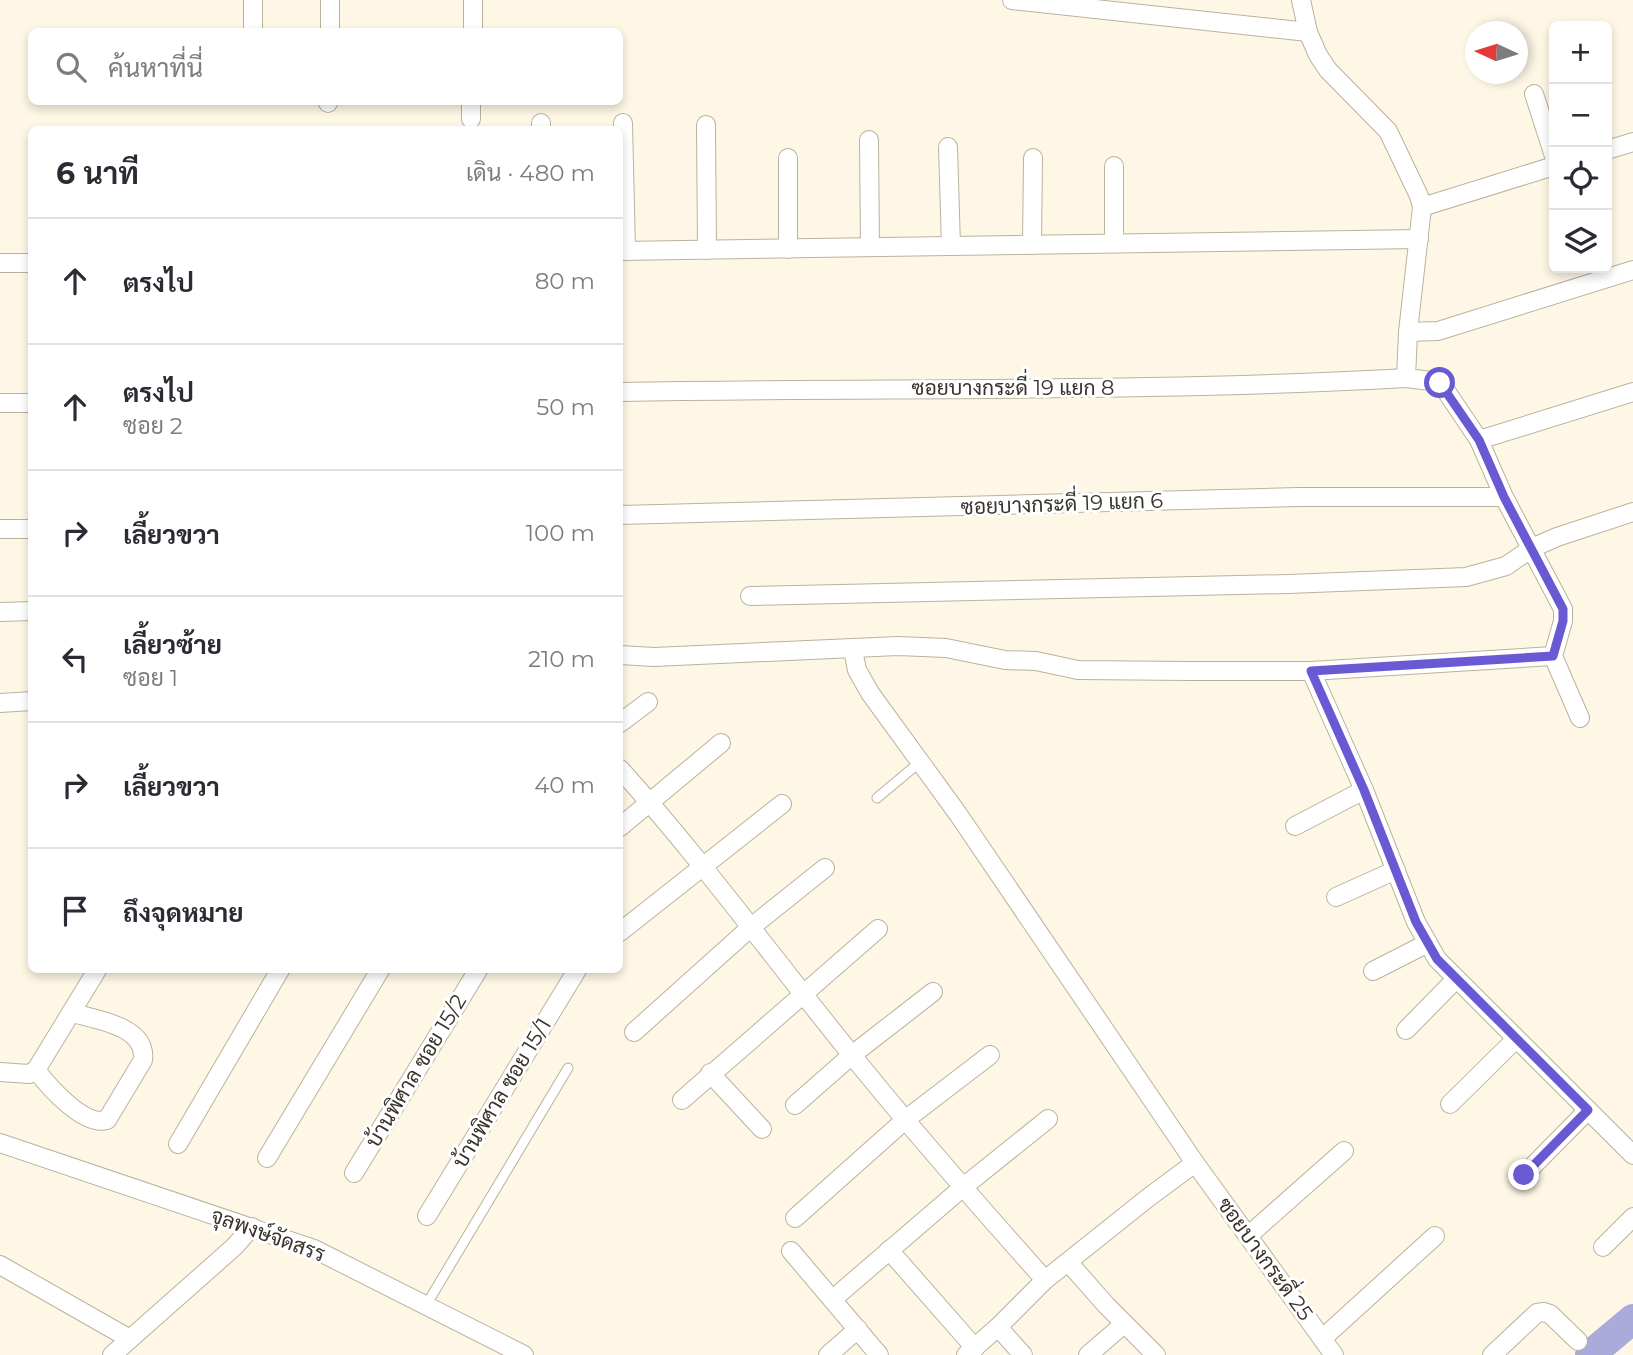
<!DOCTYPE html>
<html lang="th">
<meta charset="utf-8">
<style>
:root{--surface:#fff;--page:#f2f2f3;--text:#2b2b33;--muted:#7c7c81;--line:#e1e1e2}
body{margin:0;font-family:Montserrat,Sarabun,sans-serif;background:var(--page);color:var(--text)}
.controls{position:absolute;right:21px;top:21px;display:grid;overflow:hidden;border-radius:10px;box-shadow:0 4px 10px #0003}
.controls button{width:63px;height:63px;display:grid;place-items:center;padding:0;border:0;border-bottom:2px solid var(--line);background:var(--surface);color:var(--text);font:35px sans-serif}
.compass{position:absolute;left:1465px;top:21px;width:63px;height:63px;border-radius:50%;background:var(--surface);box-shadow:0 4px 10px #0003;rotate:274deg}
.stop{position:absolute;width:21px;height:21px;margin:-16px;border:5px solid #695ad4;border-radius:50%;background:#fff}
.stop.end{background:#695ad4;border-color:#fff;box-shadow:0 2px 7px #0008}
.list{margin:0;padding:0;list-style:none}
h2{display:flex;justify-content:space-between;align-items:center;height:91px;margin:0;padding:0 28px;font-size:30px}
h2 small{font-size:23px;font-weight:400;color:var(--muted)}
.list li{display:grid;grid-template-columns:46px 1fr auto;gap:21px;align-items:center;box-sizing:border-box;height:126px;padding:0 28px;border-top:2px solid var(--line)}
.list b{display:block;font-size:26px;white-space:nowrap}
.list p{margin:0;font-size:23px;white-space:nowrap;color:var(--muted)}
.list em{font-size:23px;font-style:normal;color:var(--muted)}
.icon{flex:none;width:38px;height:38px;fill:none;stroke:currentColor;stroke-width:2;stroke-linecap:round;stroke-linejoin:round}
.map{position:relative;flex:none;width:1633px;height:1355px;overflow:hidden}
.search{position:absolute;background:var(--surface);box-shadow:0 4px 10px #0003;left:28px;top:28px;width:595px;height:77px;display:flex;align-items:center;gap:18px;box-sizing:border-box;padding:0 24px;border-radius:10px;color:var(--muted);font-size:26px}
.panel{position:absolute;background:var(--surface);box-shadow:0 4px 10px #0003;left:28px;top:126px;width:595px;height:847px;border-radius:10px}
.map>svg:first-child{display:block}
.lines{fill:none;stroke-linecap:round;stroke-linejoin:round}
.river{stroke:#aaabdb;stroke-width:30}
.lane-casing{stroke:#bbb29d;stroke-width:11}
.street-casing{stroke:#bbb29d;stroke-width:20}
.lane{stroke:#fff;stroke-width:9}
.street{stroke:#fff;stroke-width:18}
.route{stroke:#695ad4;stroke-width:9}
.labels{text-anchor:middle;stroke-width:6;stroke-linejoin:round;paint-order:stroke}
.street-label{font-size:21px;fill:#38342c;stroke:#fff}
</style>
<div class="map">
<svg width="1633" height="1355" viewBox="0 0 1633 1355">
<rect width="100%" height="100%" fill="#fff7e5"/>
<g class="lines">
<path class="river" d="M1590 1355 1633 1319"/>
<g class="lane-casing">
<g id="lane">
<path d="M877 798 920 762"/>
<path d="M425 1307 568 1068"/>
</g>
</g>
<g class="street-casing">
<g id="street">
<path d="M253 0V32"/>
<path d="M1012 0 1308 32"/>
<path d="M1301 0 1308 32 1318 55 1328 70 1388 131 1419 196 1422 207 1408 332 1406 378 1440 382 1479 440 1504 497 1563 609V621L1553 656 1580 718"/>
<path d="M330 32V0"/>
<path d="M473 32V0"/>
<path d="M1534 94 1554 156"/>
<path d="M328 103V102"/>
<path d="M471 119V102"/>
<path d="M541 123V130"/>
<path d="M623 123 626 251"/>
<path d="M706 125 707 250"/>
<path d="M869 140 870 247"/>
<path d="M948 147 951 246"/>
<path d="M1607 150 1633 142"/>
<path d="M1114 166V243"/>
<path d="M1422 207 1554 166"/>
<path d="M1032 245 1033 158"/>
<path d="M788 249V158"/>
<path d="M620 251 1419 239"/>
<path d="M0 263H32"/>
<path d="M1408 332 1438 331 1633 270"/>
<path d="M620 392C882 387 1144 393 1406 378"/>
<path d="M0 403H32"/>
<path d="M1479 440 1633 392"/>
<path d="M620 515 1299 497H1504"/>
<path d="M0 529H32"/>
<path d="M750 596 1288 584 1466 577 1506 566 1532 548 1557 537 1633 512"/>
<path d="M0 612 32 611"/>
<path d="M853 650 857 670 870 693 958 814 1195 1163 1334 1355"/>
<path d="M620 655 654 657 898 646 946 648 1005 660 1036 661 1078 670 1188 671H1311L1553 656"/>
<path d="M1311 671 1364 790 1416 922 1437 959 1633 1155"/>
<path d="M0 703 32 701"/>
<path d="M620 723 648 702"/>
<path d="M620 769C702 860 774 959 851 1054 913 1131 979 1206 1045 1280"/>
<path d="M1295 826 1364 790"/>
<path d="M620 827 721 743"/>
<path d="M1336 897 1396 870"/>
<path d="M620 932 782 804"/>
<path d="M1373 971 1428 943"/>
<path d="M1406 1030 1456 979"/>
<path d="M634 1032 750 928 825 868"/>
<path d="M36 1070C49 1087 84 1127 107 1120L143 1060C147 1026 97 1020 73 1013"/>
<path d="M0 1072 29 1074 36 1070 97 970"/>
<path d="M710 1073 762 1129"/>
<path d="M682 1100 878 929"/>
<path d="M1450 1104 1516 1039"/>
<path d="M795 1105 852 1055 933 992"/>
<path d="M0 1143 314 1249 524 1355"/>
<path d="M178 1144 280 970"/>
<path d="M267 1158 380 970"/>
<path d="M354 1173 478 970"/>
<path d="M1524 1175 1588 1110"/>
<path d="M427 1216 577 970"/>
<path d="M795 1218 905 1120 990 1055"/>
<path d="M1249 1235 1344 1151"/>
<path d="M1603 1247 1633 1217"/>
<path d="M889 1250 975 1348"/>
<path d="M791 1251 879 1355"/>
<path d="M1069 1263 1106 1305 1156 1355"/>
<path d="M0 1265 130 1339"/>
<path d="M833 1299 962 1188 1048 1119"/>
<path d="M998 1327 1023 1355"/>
<path d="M1323 1338 1435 1236"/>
<path d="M112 1355 234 1247 252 1227"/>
<path d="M828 1355 858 1329"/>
<path d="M966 1355 998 1327 1045 1280 1149 1197 1195 1163"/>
<path d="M1088 1355 1124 1324"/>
<path d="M1492 1355 1537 1313 1544 1312 1550 1314 1578 1341"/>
</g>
</g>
<use href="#lane" class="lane"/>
<use href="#street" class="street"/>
</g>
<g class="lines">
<path class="route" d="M1440 383 1479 440 1504 497 1563 609V621L1553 656 1311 671 1364 790 1416 922 1437 959 1588 1110 1524 1175"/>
</g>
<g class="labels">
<g class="street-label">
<text x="1013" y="395">ซอยบางกระดี่ 19 แยก 8</text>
<text transform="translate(1062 504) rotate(-2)" y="7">ซอยบางกระดี่ 19 แยก 6</text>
<text transform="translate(416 1071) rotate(-59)" y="7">บ้านพิศาล ซอย 15/2</text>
<text transform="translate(502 1093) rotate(-59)" y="7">บ้านพิศาล ซอย 15/1</text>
<text transform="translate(268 1235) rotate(20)" y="7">จุลพงษ์จัดสรร</text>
<text transform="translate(1265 1259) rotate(54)" y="7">ซอยบางกระดี่ 25</text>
</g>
</g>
</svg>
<div class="controls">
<button>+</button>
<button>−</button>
<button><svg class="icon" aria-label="locate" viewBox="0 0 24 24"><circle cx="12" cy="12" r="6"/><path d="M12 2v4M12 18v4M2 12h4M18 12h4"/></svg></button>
<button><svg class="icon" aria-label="layers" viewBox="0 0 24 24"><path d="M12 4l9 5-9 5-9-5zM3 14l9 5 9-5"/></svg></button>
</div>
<svg class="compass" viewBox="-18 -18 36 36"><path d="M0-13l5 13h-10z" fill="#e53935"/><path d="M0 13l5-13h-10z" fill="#7c7c81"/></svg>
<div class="stop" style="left:1440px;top:383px"></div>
<div class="stop end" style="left:1524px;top:1175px"></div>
<div class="search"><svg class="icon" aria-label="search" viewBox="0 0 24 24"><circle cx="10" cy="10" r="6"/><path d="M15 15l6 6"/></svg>ค้นหาที่นี่</div>
<section class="panel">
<h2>6 นาที<small>เดิน · 480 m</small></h2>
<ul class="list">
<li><svg class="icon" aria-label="ahead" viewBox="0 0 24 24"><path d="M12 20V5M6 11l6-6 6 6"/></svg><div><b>ตรงไป</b></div><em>80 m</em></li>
<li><svg class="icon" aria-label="ahead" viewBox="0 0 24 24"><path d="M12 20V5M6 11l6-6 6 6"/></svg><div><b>ตรงไป</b><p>ซอย 2</p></div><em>50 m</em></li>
<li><svg class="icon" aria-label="right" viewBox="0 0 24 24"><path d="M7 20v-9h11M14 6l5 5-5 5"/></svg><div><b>เลี้ยวขวา</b></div><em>100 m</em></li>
<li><svg class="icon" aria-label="left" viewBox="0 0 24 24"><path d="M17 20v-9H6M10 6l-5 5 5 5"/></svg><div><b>เลี้ยวซ้าย</b><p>ซอย 1</p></div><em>210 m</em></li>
<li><svg class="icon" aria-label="right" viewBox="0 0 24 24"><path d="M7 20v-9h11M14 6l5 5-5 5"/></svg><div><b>เลี้ยวขวา</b></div><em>40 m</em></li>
<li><svg class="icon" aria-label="arrive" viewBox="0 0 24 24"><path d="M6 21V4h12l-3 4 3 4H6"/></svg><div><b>ถึงจุดหมาย</b></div></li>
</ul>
</section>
</div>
